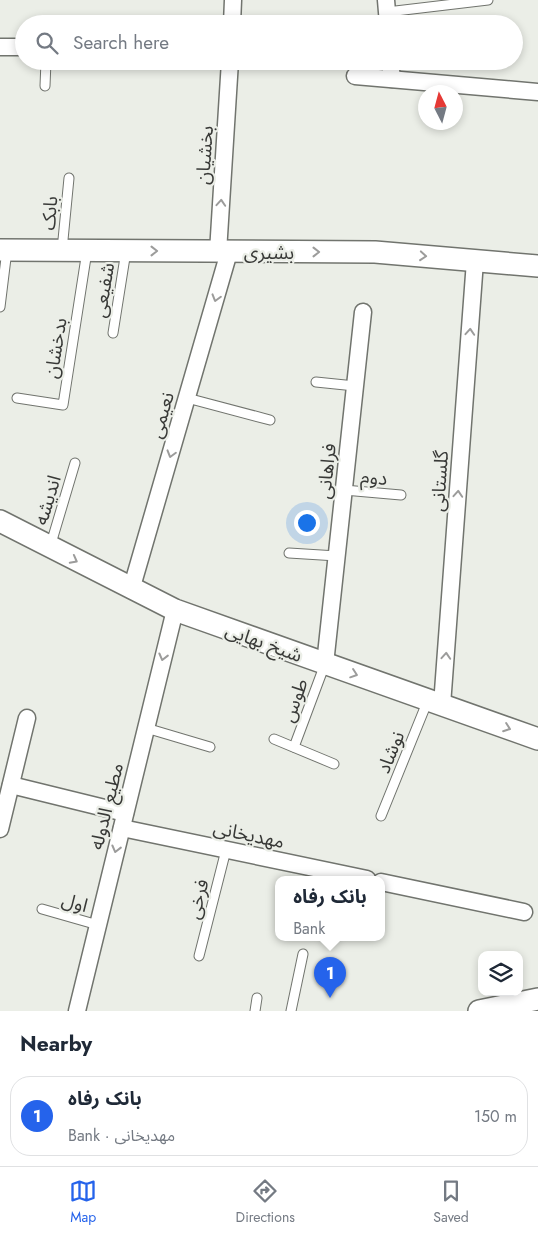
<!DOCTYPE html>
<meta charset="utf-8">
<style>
:root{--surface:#fff;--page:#f6f6f7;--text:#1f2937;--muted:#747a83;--line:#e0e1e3;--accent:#2563eb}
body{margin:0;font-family:Jost,"Noto Sans Arabic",sans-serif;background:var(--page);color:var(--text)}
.controls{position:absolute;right:15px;bottom:15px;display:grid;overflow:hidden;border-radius:10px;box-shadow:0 2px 8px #0003}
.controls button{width:45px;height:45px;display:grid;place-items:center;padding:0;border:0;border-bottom:1px solid var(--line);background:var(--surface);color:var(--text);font:25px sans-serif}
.compass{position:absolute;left:418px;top:85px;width:45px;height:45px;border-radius:50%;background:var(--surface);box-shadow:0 2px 8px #0003;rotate:354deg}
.you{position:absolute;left:306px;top:522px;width:18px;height:18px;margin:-12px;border:4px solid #fff;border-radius:50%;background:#1a73e8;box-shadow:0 0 0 8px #1a73e833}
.badge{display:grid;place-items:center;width:32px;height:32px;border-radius:50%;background:var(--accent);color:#fff;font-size:16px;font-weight:700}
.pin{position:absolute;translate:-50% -41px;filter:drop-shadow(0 1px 2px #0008)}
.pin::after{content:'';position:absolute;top:26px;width:18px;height:15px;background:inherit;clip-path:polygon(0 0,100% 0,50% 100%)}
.popup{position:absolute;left:275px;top:876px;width:110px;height:65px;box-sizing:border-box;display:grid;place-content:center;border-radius:10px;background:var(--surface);filter:drop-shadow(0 1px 4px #0005);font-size:16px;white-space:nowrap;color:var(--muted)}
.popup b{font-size:19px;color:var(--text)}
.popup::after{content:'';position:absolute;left:50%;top:100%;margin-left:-10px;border:10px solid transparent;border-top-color:var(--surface)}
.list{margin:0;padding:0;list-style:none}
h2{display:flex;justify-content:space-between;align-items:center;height:65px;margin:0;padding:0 20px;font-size:21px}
h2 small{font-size:16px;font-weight:400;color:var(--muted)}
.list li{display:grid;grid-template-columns:32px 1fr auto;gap:15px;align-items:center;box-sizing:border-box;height:80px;margin:0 10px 10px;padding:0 10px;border:1px solid var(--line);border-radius:20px}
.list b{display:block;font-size:19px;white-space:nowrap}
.list p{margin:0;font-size:16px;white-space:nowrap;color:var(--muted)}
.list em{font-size:16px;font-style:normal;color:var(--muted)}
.icon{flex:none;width:28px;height:28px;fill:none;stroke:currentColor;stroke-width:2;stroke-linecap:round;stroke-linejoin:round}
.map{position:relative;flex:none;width:538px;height:1011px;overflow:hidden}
.search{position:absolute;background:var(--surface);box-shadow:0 2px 8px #0003;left:15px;right:15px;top:15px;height:55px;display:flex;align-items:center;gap:12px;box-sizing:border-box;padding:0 18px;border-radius:28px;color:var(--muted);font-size:19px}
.sheet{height:155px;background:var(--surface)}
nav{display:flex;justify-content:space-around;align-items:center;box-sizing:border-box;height:70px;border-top:1px solid var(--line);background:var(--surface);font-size:14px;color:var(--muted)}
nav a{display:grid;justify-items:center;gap:2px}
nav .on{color:var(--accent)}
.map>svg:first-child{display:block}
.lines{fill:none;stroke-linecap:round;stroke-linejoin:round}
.service-casing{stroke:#71746e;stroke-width:11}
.minor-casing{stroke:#71746e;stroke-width:19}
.tertiary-casing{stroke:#71746e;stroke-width:24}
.service{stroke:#fff;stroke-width:9}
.minor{stroke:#fff;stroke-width:16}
.tertiary{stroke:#fff;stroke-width:21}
.oneway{stroke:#9c9c9b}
.labels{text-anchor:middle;stroke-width:4.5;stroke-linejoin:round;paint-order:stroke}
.street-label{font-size:19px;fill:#383937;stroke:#ebeee7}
</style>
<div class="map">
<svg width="538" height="1011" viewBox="0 0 538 1011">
<rect width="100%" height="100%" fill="#ebeee7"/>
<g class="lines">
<g class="service-casing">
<g id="service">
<path d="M387 12 488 0"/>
<path d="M45 86 46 61"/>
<path d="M62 250 69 178"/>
<path d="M0 307 7 250"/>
<path d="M113 333 126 251"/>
<path d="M316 382 355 386"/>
<path d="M17 398 63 405 87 251"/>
<path d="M187 398 270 420"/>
<path d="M344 490 401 495"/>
<path d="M50 547 75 463"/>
<path d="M289 553 337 556"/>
<path d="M146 728 210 747"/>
<path d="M274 739 334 764"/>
<path d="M294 747 325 664"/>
<path d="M381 816 428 700"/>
<path d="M42 909 98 925"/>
<path d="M199 956 226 850"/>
<path d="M255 1011 257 998"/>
<path d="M291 1011 303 954"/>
</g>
</g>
<g class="minor-casing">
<g id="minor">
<path d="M386 0 388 24"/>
<path d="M232 24 233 0"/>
<path d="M0 47H24"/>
<path d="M390 61 392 79"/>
<path d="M355 76 538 92"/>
<path d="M218 252 230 61"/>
<path d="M131 590 229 252"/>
<path d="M325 664 363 312"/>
<path d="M442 705 475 261"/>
<path d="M11 785 125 813"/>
<path d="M122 828 367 879"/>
<path d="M0 829 27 718"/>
<path d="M381 882 524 912"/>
<path d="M77 1011 175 610"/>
</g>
</g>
<g class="tertiary-casing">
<g id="tertiary">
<path d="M0 250 375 252 538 266"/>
<path d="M0 521 175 610 538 739"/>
<path d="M479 1011 538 999"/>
</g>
</g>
<use href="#service" class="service"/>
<use href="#minor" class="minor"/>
<use href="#tertiary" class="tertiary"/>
</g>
<defs><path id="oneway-chevron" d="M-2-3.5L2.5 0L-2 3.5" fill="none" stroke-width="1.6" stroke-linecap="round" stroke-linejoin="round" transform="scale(1.25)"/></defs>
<g class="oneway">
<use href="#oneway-chevron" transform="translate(221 203) rotate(-86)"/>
<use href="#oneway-chevron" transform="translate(154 251)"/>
<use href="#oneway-chevron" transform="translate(316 252)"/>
<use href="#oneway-chevron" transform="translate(423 256) rotate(5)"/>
<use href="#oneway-chevron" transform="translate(216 298) rotate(106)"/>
<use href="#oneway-chevron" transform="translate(470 332) rotate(-86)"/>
<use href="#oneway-chevron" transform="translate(171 454) rotate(106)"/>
<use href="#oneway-chevron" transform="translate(458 494) rotate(-86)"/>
<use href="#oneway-chevron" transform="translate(74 560) rotate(28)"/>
<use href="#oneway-chevron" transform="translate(446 656) rotate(-86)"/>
<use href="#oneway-chevron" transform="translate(163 657) rotate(104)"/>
<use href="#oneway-chevron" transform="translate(354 674) rotate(19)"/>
<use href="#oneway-chevron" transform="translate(507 728) rotate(20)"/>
<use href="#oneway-chevron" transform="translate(116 849) rotate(104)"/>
</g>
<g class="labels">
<g class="street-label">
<text transform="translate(204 155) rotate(-86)" y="7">بخشیان</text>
<text transform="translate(49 213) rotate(-85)" y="7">بابک</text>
<text x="269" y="259">بشیری</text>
<text transform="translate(103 290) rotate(-81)" y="7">شفیعی</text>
<text transform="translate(55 348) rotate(-81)" y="7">بدخشان</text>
<text transform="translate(161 415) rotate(-74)" y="7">نعیمی</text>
<text transform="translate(326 471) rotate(-84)" y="7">فراهانی</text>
<text transform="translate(374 477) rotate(5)" y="7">دوم</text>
<text transform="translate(439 481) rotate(-86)" y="7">گلستانی</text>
<text transform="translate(47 500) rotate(-73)" y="7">اندیشه</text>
<text transform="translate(264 642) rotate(20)" y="7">شیخ بهایی</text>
<text transform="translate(294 700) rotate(-70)" y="7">طوس</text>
<text transform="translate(390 752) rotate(-68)" y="7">نوشاد</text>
<text transform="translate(106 806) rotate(-76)" y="7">مطیع الدوله</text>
<text transform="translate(249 834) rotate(12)" y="7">مهدیخانی</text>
<text transform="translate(197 899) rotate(-76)" y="7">فرخی</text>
<text transform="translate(75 902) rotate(16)" y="7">اول</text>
</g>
</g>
</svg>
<div class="controls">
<button><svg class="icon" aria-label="layers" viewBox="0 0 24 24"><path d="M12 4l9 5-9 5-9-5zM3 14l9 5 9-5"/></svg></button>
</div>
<svg class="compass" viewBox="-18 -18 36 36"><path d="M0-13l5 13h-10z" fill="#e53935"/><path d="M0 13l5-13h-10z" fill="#747a83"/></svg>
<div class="you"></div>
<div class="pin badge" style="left:330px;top:998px">1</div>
<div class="popup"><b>بانک رفاه</b>Bank</div>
<div class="search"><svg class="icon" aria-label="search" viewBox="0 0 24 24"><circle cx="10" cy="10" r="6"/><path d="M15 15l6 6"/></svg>Search here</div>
</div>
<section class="sheet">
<h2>Nearby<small></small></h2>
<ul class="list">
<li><span class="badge">1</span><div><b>بانک رفاه</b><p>Bank · مهدیخانی</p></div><em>150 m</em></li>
</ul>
</section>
<nav>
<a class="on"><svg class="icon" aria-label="map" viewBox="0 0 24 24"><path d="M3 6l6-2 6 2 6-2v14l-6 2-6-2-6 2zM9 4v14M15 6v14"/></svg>Map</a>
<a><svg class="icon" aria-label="directions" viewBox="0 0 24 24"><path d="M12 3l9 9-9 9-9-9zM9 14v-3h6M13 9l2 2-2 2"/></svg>Directions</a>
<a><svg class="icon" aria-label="saved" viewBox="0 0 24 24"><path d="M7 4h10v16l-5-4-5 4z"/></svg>Saved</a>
</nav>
